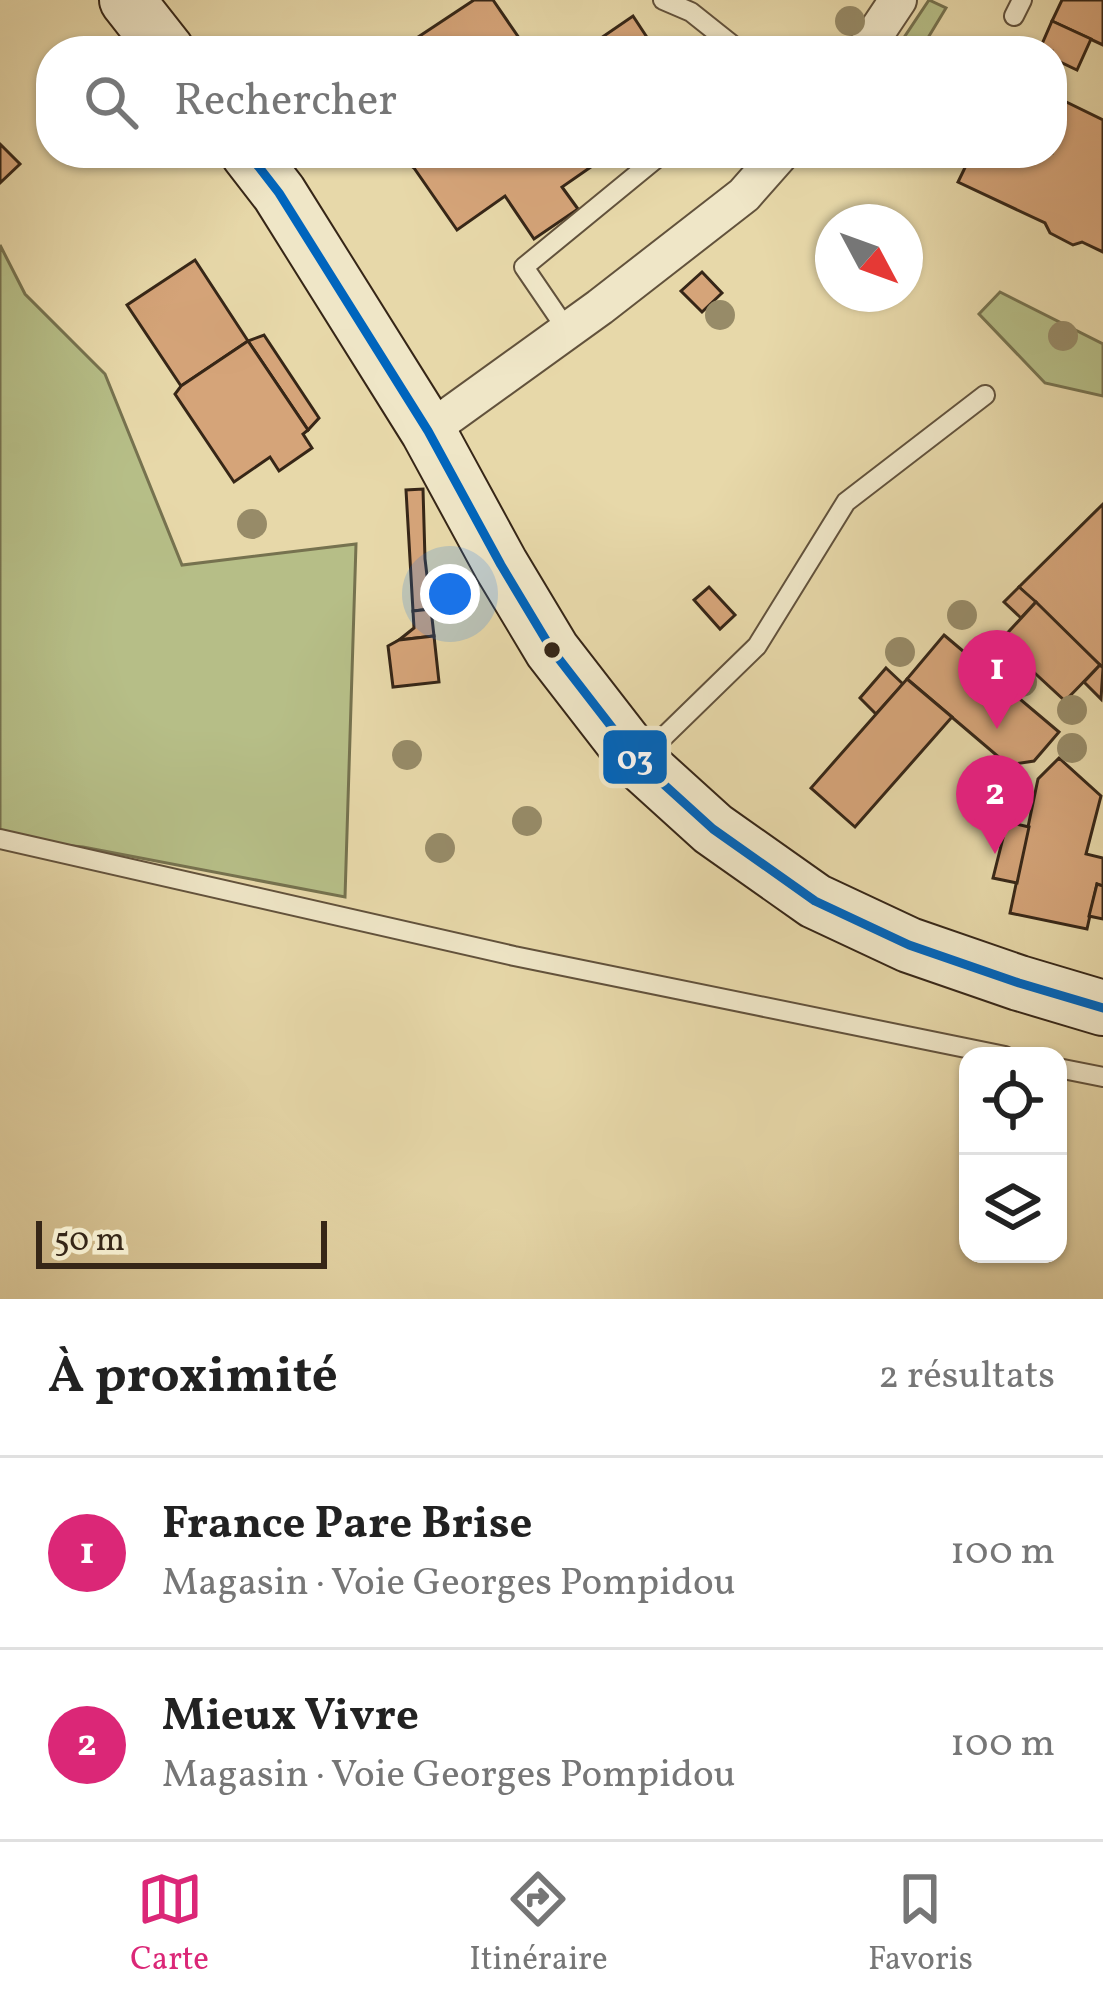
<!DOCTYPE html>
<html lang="fr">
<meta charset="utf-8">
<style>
:root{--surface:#fff;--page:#f2f2f2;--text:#222;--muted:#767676;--line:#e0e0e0;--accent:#db2777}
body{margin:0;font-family:Vollkorn,serif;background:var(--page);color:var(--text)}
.controls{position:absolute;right:36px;bottom:36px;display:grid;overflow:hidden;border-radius:24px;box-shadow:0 3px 9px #0004}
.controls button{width:108px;height:108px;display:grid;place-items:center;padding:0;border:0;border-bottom:3px solid var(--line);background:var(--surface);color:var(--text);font:60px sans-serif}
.compass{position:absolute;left:815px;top:204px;width:108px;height:108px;border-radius:50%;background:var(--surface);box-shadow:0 3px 9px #0004;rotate:131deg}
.scale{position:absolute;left:36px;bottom:30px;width:291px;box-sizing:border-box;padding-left:12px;border:6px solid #362617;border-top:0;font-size:33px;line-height:42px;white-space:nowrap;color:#362617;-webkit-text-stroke:9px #efe6c7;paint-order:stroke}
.you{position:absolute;left:450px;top:594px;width:42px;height:42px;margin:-30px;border:9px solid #fff;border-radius:50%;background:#1a73e8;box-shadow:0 0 0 18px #1a73e833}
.badge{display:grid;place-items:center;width:78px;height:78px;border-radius:50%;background:var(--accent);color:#fff;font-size:39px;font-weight:700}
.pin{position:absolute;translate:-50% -99px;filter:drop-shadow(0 3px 6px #0008)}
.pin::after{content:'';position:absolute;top:63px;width:42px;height:36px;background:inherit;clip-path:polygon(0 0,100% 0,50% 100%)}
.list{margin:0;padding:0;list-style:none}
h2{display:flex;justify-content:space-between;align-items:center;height:156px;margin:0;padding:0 48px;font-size:51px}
h2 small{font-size:39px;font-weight:400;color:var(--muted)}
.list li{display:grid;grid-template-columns:78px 1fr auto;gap:36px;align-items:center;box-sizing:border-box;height:192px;padding:0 48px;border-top:3px solid var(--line)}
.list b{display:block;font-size:45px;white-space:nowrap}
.list p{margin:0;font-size:39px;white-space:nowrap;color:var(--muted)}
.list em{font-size:39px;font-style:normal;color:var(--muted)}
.icon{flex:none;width:66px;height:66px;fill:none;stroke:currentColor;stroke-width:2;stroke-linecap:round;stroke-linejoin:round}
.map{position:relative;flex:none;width:1103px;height:1299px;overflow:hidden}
.search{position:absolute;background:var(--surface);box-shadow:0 3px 9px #0004;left:36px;right:36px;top:36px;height:132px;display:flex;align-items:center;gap:30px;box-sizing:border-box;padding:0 42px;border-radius:48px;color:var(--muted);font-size:45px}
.sheet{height:540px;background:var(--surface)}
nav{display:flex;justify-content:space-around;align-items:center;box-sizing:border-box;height:168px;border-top:3px solid var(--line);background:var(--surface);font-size:33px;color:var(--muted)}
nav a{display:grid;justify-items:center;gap:6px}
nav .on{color:var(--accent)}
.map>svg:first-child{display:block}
.green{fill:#b6be87;stroke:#76724f;stroke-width:3}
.building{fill:#d5a479;stroke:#362617;stroke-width:3}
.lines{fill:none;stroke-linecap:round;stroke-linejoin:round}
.service-casing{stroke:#62523c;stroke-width:22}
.minor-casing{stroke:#62523c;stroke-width:40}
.secondary-casing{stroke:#362617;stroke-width:58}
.service{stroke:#efe6c7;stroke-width:18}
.minor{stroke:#efe6c7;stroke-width:36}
.secondary{stroke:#efe6c7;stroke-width:54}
.bus-1-casing{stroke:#efe6c7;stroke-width:18}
.bus-1{stroke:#0065bd;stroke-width:9}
.tree{fill:#978b68}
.bus-dot{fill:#362617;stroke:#efe6c7;stroke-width:4.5}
.line-badge{stroke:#efe6c7;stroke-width:4.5}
.badge-label{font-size:33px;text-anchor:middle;font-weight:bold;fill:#fff}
</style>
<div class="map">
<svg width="1103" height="1299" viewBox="0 0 1103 1299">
<rect width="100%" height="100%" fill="#e7d8a9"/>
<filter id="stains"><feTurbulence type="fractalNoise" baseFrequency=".00167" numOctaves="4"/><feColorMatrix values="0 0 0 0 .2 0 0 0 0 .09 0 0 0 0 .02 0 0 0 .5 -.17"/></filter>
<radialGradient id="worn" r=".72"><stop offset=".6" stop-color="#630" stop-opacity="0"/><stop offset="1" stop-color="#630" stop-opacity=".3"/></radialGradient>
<g class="green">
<path d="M929 0 946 8 920 51H895Z"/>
<path d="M0 245 25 294 105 374 182 565 356 544 345 897 83 847 32 842 0 835Z"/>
<path d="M1000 292 1103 344V396L1045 383 979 314Z"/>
</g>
<g class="building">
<path d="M474 0H493L528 51H397Z"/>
<path d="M1062 0H1103V45L1052 21Z"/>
<path d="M633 16 656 51H582Z"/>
<path d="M1052 21 1091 39 1077 70 1052 58V51H1039Z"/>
<path d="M1052 95 1103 120V252L1082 242 1073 245 1050 233 1045 223 958 182 972 153H1052Z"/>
<path d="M0 144 20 164 0 183Z"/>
<path d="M395 153H611L562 187 578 209 534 239 505 196 457 230 414 168Z"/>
<path d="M195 260 248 341 181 386 127 305Z"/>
<path d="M702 272 722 293 702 312 681 291Z"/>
<path d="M264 335 319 418 308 430 248 341Z"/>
<path d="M248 341 308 430 303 434 312 448 279 471 270 457 234 482 175 394 181 386Z"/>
<path d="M423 489 425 559 431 609 413 611 406 490Z"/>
<path d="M1103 504V668L1019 587Z"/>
<path d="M709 587 735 615 720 629 694 600Z"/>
<path d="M1019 587 1036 602 1021 618 1004 602Z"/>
<path d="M1036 602 1100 665 1065 701 1000 641Z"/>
<path d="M431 609 434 636 399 640 414 628 413 611Z"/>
<path d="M944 635 1059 732 1034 761 1008 765 907 679Z"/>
<path d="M434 636 439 682 393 687 388 646 399 640Z"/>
<path d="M1100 665 1103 668 1101 699 1084 682Z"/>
<path d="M886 668 903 684 876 714 860 698Z"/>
<path d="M907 679 952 717 855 827 811 788Z"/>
<path d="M1059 758 1101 796 1086 854 1103 858V886L1097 884 1087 929 1010 913 1038 779Z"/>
<path d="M1007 822 1029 827 1017 883 993 878Z"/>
<path d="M1097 884 1103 886V919L1089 916Z"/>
</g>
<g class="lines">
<g class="service-casing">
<g id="service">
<path d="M663 0 691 12 740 51"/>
<path d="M1014 16 1022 0"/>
<path d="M567 330 524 267 663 153"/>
<path d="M642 758 757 646 846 502 985 395"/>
<path d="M0 839 514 956 1005 1056"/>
<path d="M1058 1068 1103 1077"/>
</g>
</g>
<g class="minor-casing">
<g id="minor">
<path d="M864 51 898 0"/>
<path d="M428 431 600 307 744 195 781 153"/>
</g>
</g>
<g class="secondary-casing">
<g id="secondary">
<path d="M127 0 167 51"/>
<path d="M248 153 279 193 428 431 501 565 552 650 638 761 713 829 815 901 909 945 1019 983 1103 1008"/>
</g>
</g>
<use href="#service" class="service"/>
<use href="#minor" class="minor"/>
<use href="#secondary" class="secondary"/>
<g class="bus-1-casing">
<path id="bus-1" d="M248 153 279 193 428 431 501 565 552 650 638 761 713 829 815 901 909 945 1019 983 1103 1008"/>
</g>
<use href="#bus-1" class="bus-1"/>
</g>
<g class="tree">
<circle cx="850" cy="21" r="15"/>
<circle cx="720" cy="315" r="15"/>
<circle cx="1063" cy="336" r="15"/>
<circle cx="252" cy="524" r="15"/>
<circle cx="962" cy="615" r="15"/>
<circle cx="900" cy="652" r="15"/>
<circle cx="1022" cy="682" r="15"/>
<circle cx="1072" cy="710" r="15"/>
<circle cx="1072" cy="748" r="15"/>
<circle cx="407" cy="755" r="15"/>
<circle cx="527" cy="821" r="15"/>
<circle cx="440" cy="848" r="15"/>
</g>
<circle class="bus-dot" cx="552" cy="650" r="10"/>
<rect class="line-badge" x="601" y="728" width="68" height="58" rx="12" fill="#0065bd"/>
<g class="badge-label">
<text x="635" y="769">03</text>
</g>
<rect width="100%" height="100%" filter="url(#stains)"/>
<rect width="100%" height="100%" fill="url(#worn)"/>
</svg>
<div class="controls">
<button><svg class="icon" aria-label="locate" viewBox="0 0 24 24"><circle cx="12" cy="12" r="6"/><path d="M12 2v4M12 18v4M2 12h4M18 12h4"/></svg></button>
<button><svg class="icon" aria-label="layers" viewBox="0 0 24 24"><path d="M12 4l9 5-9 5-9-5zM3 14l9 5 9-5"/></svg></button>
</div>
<svg class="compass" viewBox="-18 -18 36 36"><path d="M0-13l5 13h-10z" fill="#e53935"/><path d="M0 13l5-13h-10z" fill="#767676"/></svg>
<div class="scale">50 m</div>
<div class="you"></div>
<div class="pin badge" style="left:997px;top:729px">1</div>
<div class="pin badge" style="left:995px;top:854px">2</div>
<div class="search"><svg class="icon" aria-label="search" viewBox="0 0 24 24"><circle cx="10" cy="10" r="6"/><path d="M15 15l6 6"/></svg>Rechercher</div>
</div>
<section class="sheet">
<h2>À proximité<small>2 résultats</small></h2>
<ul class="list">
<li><span class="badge">1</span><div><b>France Pare Brise</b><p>Magasin · Voie Georges Pompidou</p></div><em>100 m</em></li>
<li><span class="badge">2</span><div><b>Mieux Vivre</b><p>Magasin · Voie Georges Pompidou</p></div><em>100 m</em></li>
</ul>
</section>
<nav>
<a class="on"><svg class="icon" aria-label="map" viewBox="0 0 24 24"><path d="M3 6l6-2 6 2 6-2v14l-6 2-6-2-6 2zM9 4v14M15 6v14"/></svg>Carte</a>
<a><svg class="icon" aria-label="directions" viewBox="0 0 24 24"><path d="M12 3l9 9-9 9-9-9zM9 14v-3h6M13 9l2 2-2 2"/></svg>Itinéraire</a>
<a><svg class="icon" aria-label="saved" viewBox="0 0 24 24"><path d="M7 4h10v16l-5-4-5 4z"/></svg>Favoris</a>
</nav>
